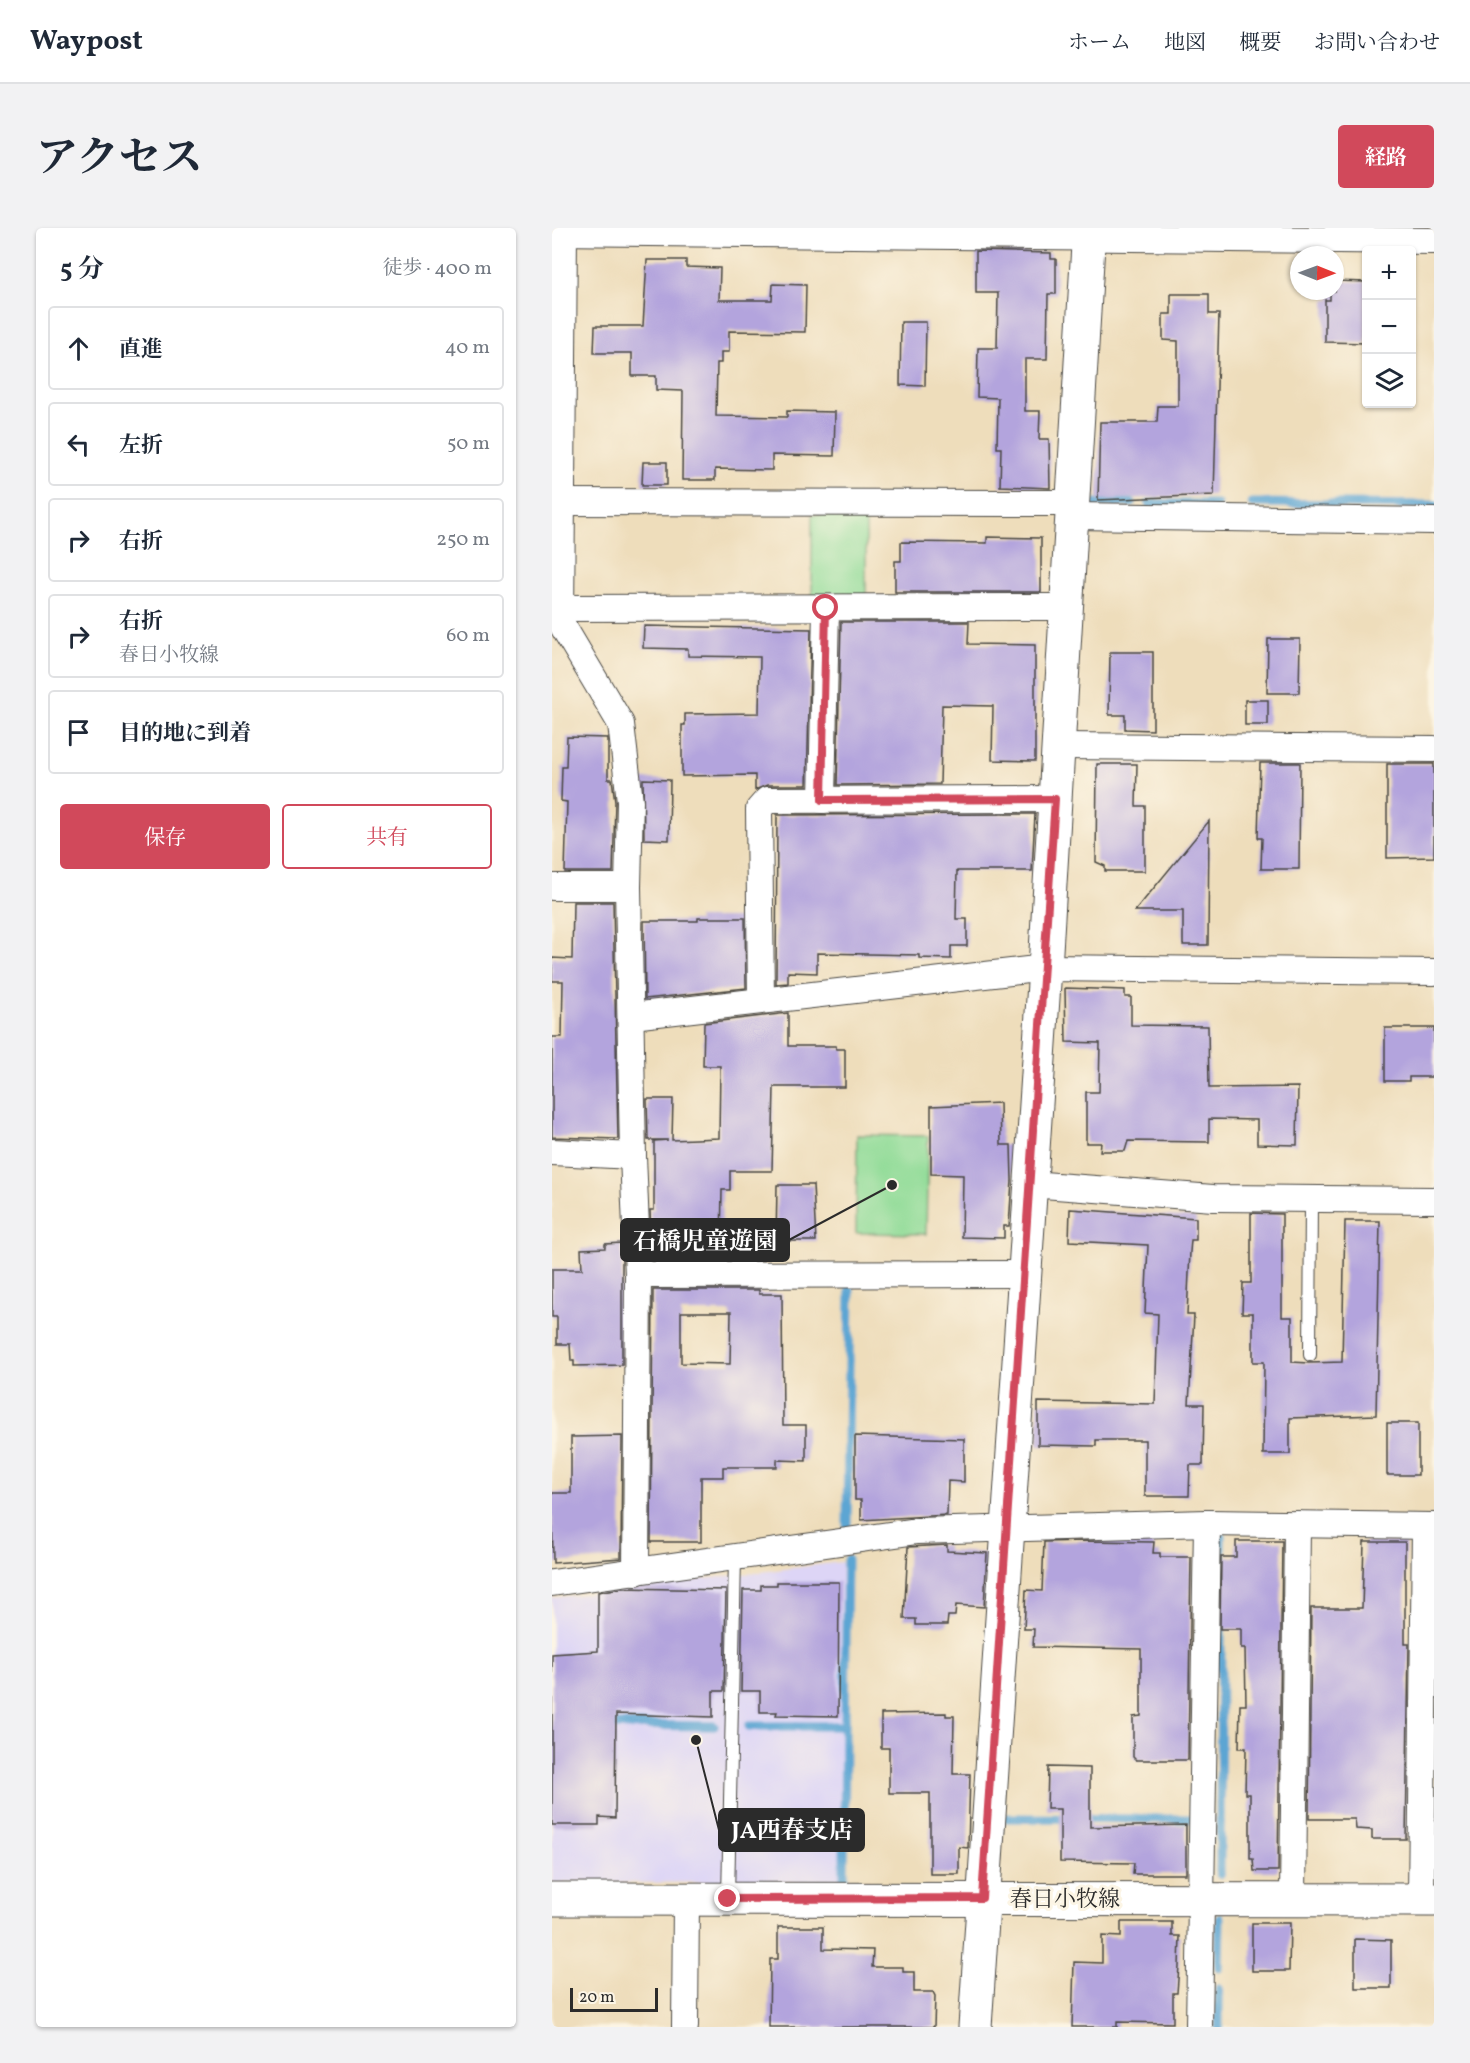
<!DOCTYPE html>
<html lang="ja">
<meta charset="utf-8">
<style>
:root{--surface:#fff;--page:#f2f2f3;--text:#1f2937;--muted:#747a83;--line:#e0e1e3;--accent:#d1495b}
body{margin:0;font-family:Vollkorn,"Noto Serif JP",serif;background:var(--page);color:var(--text)}
.controls{position:absolute;right:18px;top:18px;display:grid;overflow:hidden;border-radius:6px;box-shadow:0 2px 4px #0004}
.controls button{width:54px;height:54px;display:grid;place-items:center;padding:0;border:0;border-bottom:2px solid var(--line);background:var(--surface);color:var(--text);font:30px sans-serif}
.compass{position:absolute;left:738px;top:18px;width:54px;height:54px;border-radius:50%;background:var(--surface);box-shadow:0 2px 4px #0004;rotate:91deg}
.scale{position:absolute;left:18px;bottom:15px;width:88px;box-sizing:border-box;padding-left:6px;border:3px solid #2b2b2b;border-top:0;font-size:16px;line-height:21px;white-space:nowrap;color:#2b2b2b;-webkit-text-stroke:4px #fcf5e5;paint-order:stroke}
.stop{position:absolute;width:18px;height:18px;margin:-14px;border:4px solid #d1495b;border-radius:50%;background:#fff}
.stop.end{background:#d1495b;border-color:#fff;box-shadow:0 2px 6px #0008}
.list{margin:0;padding:0;list-style:none}
h2{display:flex;justify-content:space-between;align-items:center;height:78px;margin:0;padding:0 24px;font-size:26px}
h2 small{font-size:20px;font-weight:400;color:var(--muted)}
.list li{display:grid;grid-template-columns:39px 1fr auto;gap:18px;align-items:center;box-sizing:border-box;height:84px;margin:0 12px 12px;padding:0 12px;border:2px solid var(--line);border-radius:6px}
.list b{display:block;font-size:22px;white-space:nowrap}
.list p{margin:0;font-size:20px;white-space:nowrap;color:var(--muted)}
.list em{font-size:20px;font-style:normal;color:var(--muted)}
.actions{display:flex;gap:12px;padding:18px 24px}
.actions a{flex:1;padding:14px 0;border:2px solid var(--accent);border-radius:6px;text-align:center;font-size:21px;color:var(--accent)}
.actions .main{background:var(--accent);color:#fff}
.icon{flex:none;width:33px;height:33px;fill:none;stroke:currentColor;stroke-width:2;stroke-linecap:round;stroke-linejoin:round}
.map{position:relative;flex:none;width:882px;height:1799px;overflow:hidden;border-radius:6px}
header{display:flex;align-items:center;gap:36px;box-sizing:border-box;height:84px;padding:0 30px;background:var(--surface);border-bottom:2px solid var(--line)}
header strong{font-size:28px}
nav{display:flex;gap:33px;margin-inline-start:auto;font-size:21px}
.intro{display:flex;align-items:center;justify-content:space-between;box-sizing:border-box;height:144px;padding:0 36px}
h1{margin:0;font-size:42px}
.button{padding:15px 27px;border-radius:6px;background:var(--accent);color:#fff;font-size:21px;font-weight:700}
main{display:flex;gap:36px;padding:0 36px}
aside{flex:1;background:var(--surface);border-radius:6px;box-shadow:0 2px 4px #0004}
.map>svg:first-child{display:block}
.built{fill:#ddd5f6}
.green{fill:#90db97;stroke:#5e8361;stroke-width:1.5}
.lines{fill:none;stroke-linecap:round;stroke-linejoin:round}
.stream{stroke:#5ba5d3;stroke-width:9}
.building{fill:#b3a4dd;fill-rule:evenodd}
.lane-casing{stroke:#484641;stroke-width:14}
.street-casing{stroke:#484641;stroke-width:28}
.secondary-casing{stroke:#484641;stroke-width:35}
.lane{stroke:#fff;stroke-width:12}
.street{stroke:#fff;stroke-width:26}
.secondary{stroke:#fff;stroke-width:33}
.route{stroke:#d1495b;stroke-width:8}
.labels{text-anchor:middle;stroke-width:6;stroke-linejoin:round;paint-order:stroke}
.street-label{font-size:22px;fill:#2b2b2b;stroke:#fcf5e5}
.leader{fill:none;stroke:#2b2b2b;stroke-width:2}
.callout-dot{fill:#2b2b2b;stroke:#fcf5e5;stroke-width:2}
.callout{fill:#2b2b2b;stroke:#2b2b2b;stroke-width:2}
.callout-label{font-size:24px;text-anchor:middle;font-weight:bold;fill:#fff}
</style>
<header>
<strong>Waypost</strong>
<nav><a>ホーム</a><a>地図</a><a>概要</a><a>お問い合わせ</a></nav>
</header>
<div class="intro"><h1>アクセス</h1><a class="button">経路</a></div>
<main>
<aside>
<h2>5 分<small>徒歩 · 400 m</small></h2>
<ul class="list">
<li><svg class="icon" aria-label="ahead" viewBox="0 0 24 24"><path d="M12 20V5M6 11l6-6 6 6"/></svg><div><b>直進</b></div><em>40 m</em></li>
<li><svg class="icon" aria-label="left" viewBox="0 0 24 24"><path d="M17 20v-9H6M10 6l-5 5 5 5"/></svg><div><b>左折</b></div><em>50 m</em></li>
<li><svg class="icon" aria-label="right" viewBox="0 0 24 24"><path d="M7 20v-9h11M14 6l5 5-5 5"/></svg><div><b>右折</b></div><em>250 m</em></li>
<li><svg class="icon" aria-label="right" viewBox="0 0 24 24"><path d="M7 20v-9h11M14 6l5 5-5 5"/></svg><div><b>右折</b><p>春日小牧線</p></div><em>60 m</em></li>
<li><svg class="icon" aria-label="arrive" viewBox="0 0 24 24"><path d="M6 21V4h12l-3 4 3 4H6"/></svg><div><b>目的地に到着</b></div></li>
</ul>
<div class="actions"><a class="main">保存</a><a>共有</a></div>
</aside>
<div class="map">
<svg width="882" height="1799" viewBox="0 0 882 1799">
<rect width="100%" height="100%" fill="#fcf5e5"/>
<filter id="ink" filterUnits="userSpaceOnUse"><feTurbulence type="fractalNoise" baseFrequency=".0167" numOctaves="2"/><feDisplacementMap in="SourceGraphic" scale="12" xChannelSelector="R" yChannelSelector="G"/><feConvolveMatrix kernelMatrix="1 2 1 2 8 2 1 2 1" color-interpolation-filters="sRGB"/></filter>
<filter id="wash" filterUnits="userSpaceOnUse"><feTurbulence type="fractalNoise" baseFrequency=".008" numOctaves="4" result="noise"/><feDisplacementMap in="SourceGraphic" scale="24" xChannelSelector="R" yChannelSelector="G"/><feGaussianBlur stdDeviation="1.35" result="paint"/><feColorMatrix in="noise" values="0 0 0 0 0 0 0 0 0 0 0 0 0 0 0 0 0 1.4 0 .05"/><feComposite in="paint" operator="in"/></filter>
<g filter="url(#wash)">
<rect width="100%" height="100%" fill="#edb"/>
<path class="built" d="M290 1334 288 1654 0 1655V1370Z"/>
<g class="green">
<path d="M260 287 314 288V373L260 372Z"/>
<path d="M305 907 376 908 374 1006 304 1005Z"/>
</g>
<g class="lines">
<g class="stream">
<path d="M544 275H580"/>
<path d="M700 275 882 277"/>
<path d="M597 276H665"/>
<path d="M295 1297 298 1056"/>
<path d="M669 1340V1307"/>
<path d="M53 1497 162 1498"/>
<path d="M197 1498H293L292 1650"/>
<path d="M293 1498 295 1332"/>
<path d="M455 1590 643 1591"/>
<path d="M668 1646 669 1390"/>
<path d="M667 1740 668 1690"/>
<path d="M667 1799V1761"/>
</g>
</g>
<g id="blocks">
<g class="building">
<path d="M424 23 499 25V31H504V66H496L495 131H473V183H488L487 211H497L498 260 448 258 449 220H445L446 170 425 169 426 120H445L446 65H424Z"/>
<path d="M95 32H134V39L168 40 167 72H220L221 56 254 57 253 104 177 103V124H169V135H165L164 188 235 189V183L283 184 282 228 220 227V242L163 241V252H130L131 163 104 162V148H80V125H42L43 98H91Z"/>
<path d="M783 53 814 54V115L773 114V72H778V63H783Z"/>
<path d="M619 66H657V86H667L662 267 546 272 548 194H605L606 178H626V113L611 112V86H619Z"/>
<path d="M349 94H374L373 158 348 157Z"/>
<path d="M91 234H115V257H90Z"/>
<path d="M435 309 489 310V364H343V333H349V314L435 315Z"/>
<path d="M289 394H417L416 416 483 417V533L440 532 441 478 390 477 388 556 285 557Z"/>
<path d="M92 398 259 401 255 557H215L203 562V547L130 548V497H133V486L207 485 208 429 136 428V421L91 420Z"/>
<path d="M716 411H748L747 465H715Z"/>
<path d="M558 424H601V502L573 501V487H557Z"/>
<rect x="693" y="472" width="23" height="25"/>
<path d="M15 509 56 510V551H60L63 574 61 644H13L15 574 9 573 10 539H14Z"/>
<path d="M708 535H748L747 641H709L710 610H706Z"/>
<path d="M545 536H585L584 578H593V643H553V638L544 634Z"/>
<path d="M835 536H882V629L835 630Z"/>
<path d="M91 551 118 552 117 612 92 611Z"/>
<path d="M483 586 480 643H405L404 691H415V718H399V731L367 730V727L265 725V745L236 744V755L224 756 225 587Z"/>
<path d="M657 593 656 717H631V683H583Z"/>
<path d="M21 674H61L66 911 0 909V809H10L11 753H0V730L20 731Z"/>
<path d="M146 690H193L194 760 93 771 92 693H146Z"/>
<path d="M513 760 573 762V769H579V797L656 798 657 860 746 859 745 917 705 916V892L657 891V914L576 913 573 923H548L549 915H534V864H547L548 815 514 814Z"/>
<path d="M236 785V818H284V821H293V859H222L220 943H178V962H170L169 1014H207V1032H100L98 982H102V913L116 912H96L95 871H121L120 912 167 910 168 838H151L152 795Z"/>
<path d="M833 800H882V849H857V853H833Z"/>
<path d="M448 875 449 917H459L460 952 457 998H452V1010L410 1009 411 947 379 946V878Z"/>
<path d="M225 957H261L264 1013H224Z"/>
<path d="M518 981 644 990V1012H639L638 1024 635 1087H642L637 1176H652L651 1237H638L637 1268H593V1212H544V1218L486 1217V1174L603 1176 606 1086 593 1085 596 1017 517 1013Z"/>
<path d="M699 985 730 986V1089H740V1134L757 1135 790 1134 793 993H828L824 1187 738 1190V1226H711L712 1134H701V1085H690L691 1055H699Z"/>
<path d="M70 1015V1137L22 1138V1133H19L18 1116H5V1089H0V1041H30L29 1021 53 1020V1016Z"/>
<path d="M101 1062H207V1066H230L231 1197H254V1233L225 1232V1239H171V1249H149V1314H99ZM129 1084H179L178 1136 129 1135Z"/>
<rect x="835" y="1195" width="31" height="52"/>
<path d="M70 1208 69 1330 1 1335 0 1265H19V1209Z"/>
<path d="M303 1208 412 1211V1254L396 1253 395 1287 309 1292V1272H303Z"/>
<path d="M532 1313 602 1314 601 1325H608V1329H639L636 1532H584L581 1529V1489L589 1488V1421L481 1419 482 1401H472L474 1362 490 1363 492 1314Z"/>
<path d="M684 1313H730L726 1643H702L701 1631H698V1566H693L694 1520H687L688 1477H694L693 1420H689V1401H668L669 1329H684Z"/>
<path d="M812 1314H853V1416H857L854 1611H820V1602L804 1601 803 1591H757L759 1380H810Z"/>
<path d="M395 1317V1323L435 1325 432 1379 404 1377 403 1388H396L395 1397H364V1391H352L356 1319Z"/>
<path d="M225 1354H287L286 1488 224 1487 225 1484H208V1463H189L191 1362H209V1357H225Z"/>
<path d="M70 1360 174 1362 172 1463H161V1489L64 1486 63 1590 47 1589V1597H0V1426L46 1423V1364Z"/>
<path d="M394 1485V1488H402L401 1546H418L416 1620 407 1619V1646H378V1565H337V1520H329V1486Z"/>
<path d="M496 1539 538 1540V1599L634 1597V1646H581L582 1635 508 1634V1581H495Z"/>
<path d="M569 1694H620V1708H628L627 1738 625 1765H621V1795L565 1794V1799H520L522 1734 550 1735V1708L569 1709Z"/>
<path d="M700 1695H738L737 1743H700Z"/>
<path d="M226 1699H271V1721L321 1722 320 1739H351V1744H362V1764H381L383 1768 382 1799H217L218 1731H226Z"/>
<path d="M803 1711 839 1712V1760H803Z"/>
</g>
</g>
</g>
<g filter="url(#ink)">
<use href="#blocks" fill-opacity="0" stroke="#484641" stroke-width="1.5"/>
<g class="lines">
<g class="lane-casing">
<g id="lane">
<path d="M758 1127 759 971"/>
<path d="M176 1670 183 1329"/>
</g>
</g>
<g class="street-casing">
<g id="street">
<path d="M12 0 9 395 69 496 78 573 76 659 81 928 86 1047 84 1344"/>
<path d="M0 4 882 13"/>
<path d="M0 274 521 275"/>
<path d="M520 288 882 293"/>
<path d="M0 380 515 379"/>
<path d="M506 518 882 521"/>
<path d="M270 572 274 380"/>
<path d="M0 659H76"/>
<path d="M209 772 207 581 215 572 503 571"/>
<path d="M80 788 493 740 882 744"/>
<path d="M0 924 81 928"/>
<path d="M478 956 661 970 882 972"/>
<path d="M86 1047 472 1046"/>
<path d="M0 1355 365 1303 655 1295 882 1298"/>
<path d="M741 1671 745 1296"/>
<path d="M869 1672 873 1298"/>
<path d="M133 1799 134 1671"/>
<path d="M647 1799 655 1295"/>
</g>
</g>
<g class="secondary-casing">
<g id="secondary">
<path d="M0 1671 882 1672"/>
<path d="M423 1799 493 740 537 0"/>
</g>
</g>
<use href="#lane" class="lane"/>
<use href="#street" class="street"/>
<use href="#secondary" class="secondary"/>
</g>
</g>
<g class="lines" filter="url(#ink)">
<path class="route" d="M176 1671 430 1670 503 571 270 572 274 380"/>
</g>
<g class="labels">
<g class="street-label">
<text x="513" y="1678">春日小牧線</text>
</g>
</g>
<path class="leader" d="M340 957L237 1012M144 1512L167 1602"/>
<g class="callout-dot">
<circle cx="340" cy="957" r="6"/>
<circle cx="144" cy="1512" r="6"/>
</g>
<g class="callout">
<rect x="69" y="991" width="168" height="42" rx="6"/>
<rect x="167" y="1581" width="145" height="42" rx="6"/>
</g>
<g class="callout-label">
<text x="153" y="1021">石橋児童遊園</text>
<text x="240" y="1610">JA西春支店</text>
</g>
</svg>
<div class="controls">
<button>+</button>
<button>−</button>
<button><svg class="icon" aria-label="layers" viewBox="0 0 24 24"><path d="M12 4l9 5-9 5-9-5zM3 14l9 5 9-5"/></svg></button>
</div>
<svg class="compass" viewBox="-18 -18 36 36"><path d="M0-13l5 13h-10z" fill="#e53935"/><path d="M0 13l5-13h-10z" fill="#747a83"/></svg>
<div class="scale">20 m</div>
<div class="stop" style="left:274px;top:380px"></div>
<div class="stop end" style="left:176px;top:1671px"></div>
</div>
</main>
